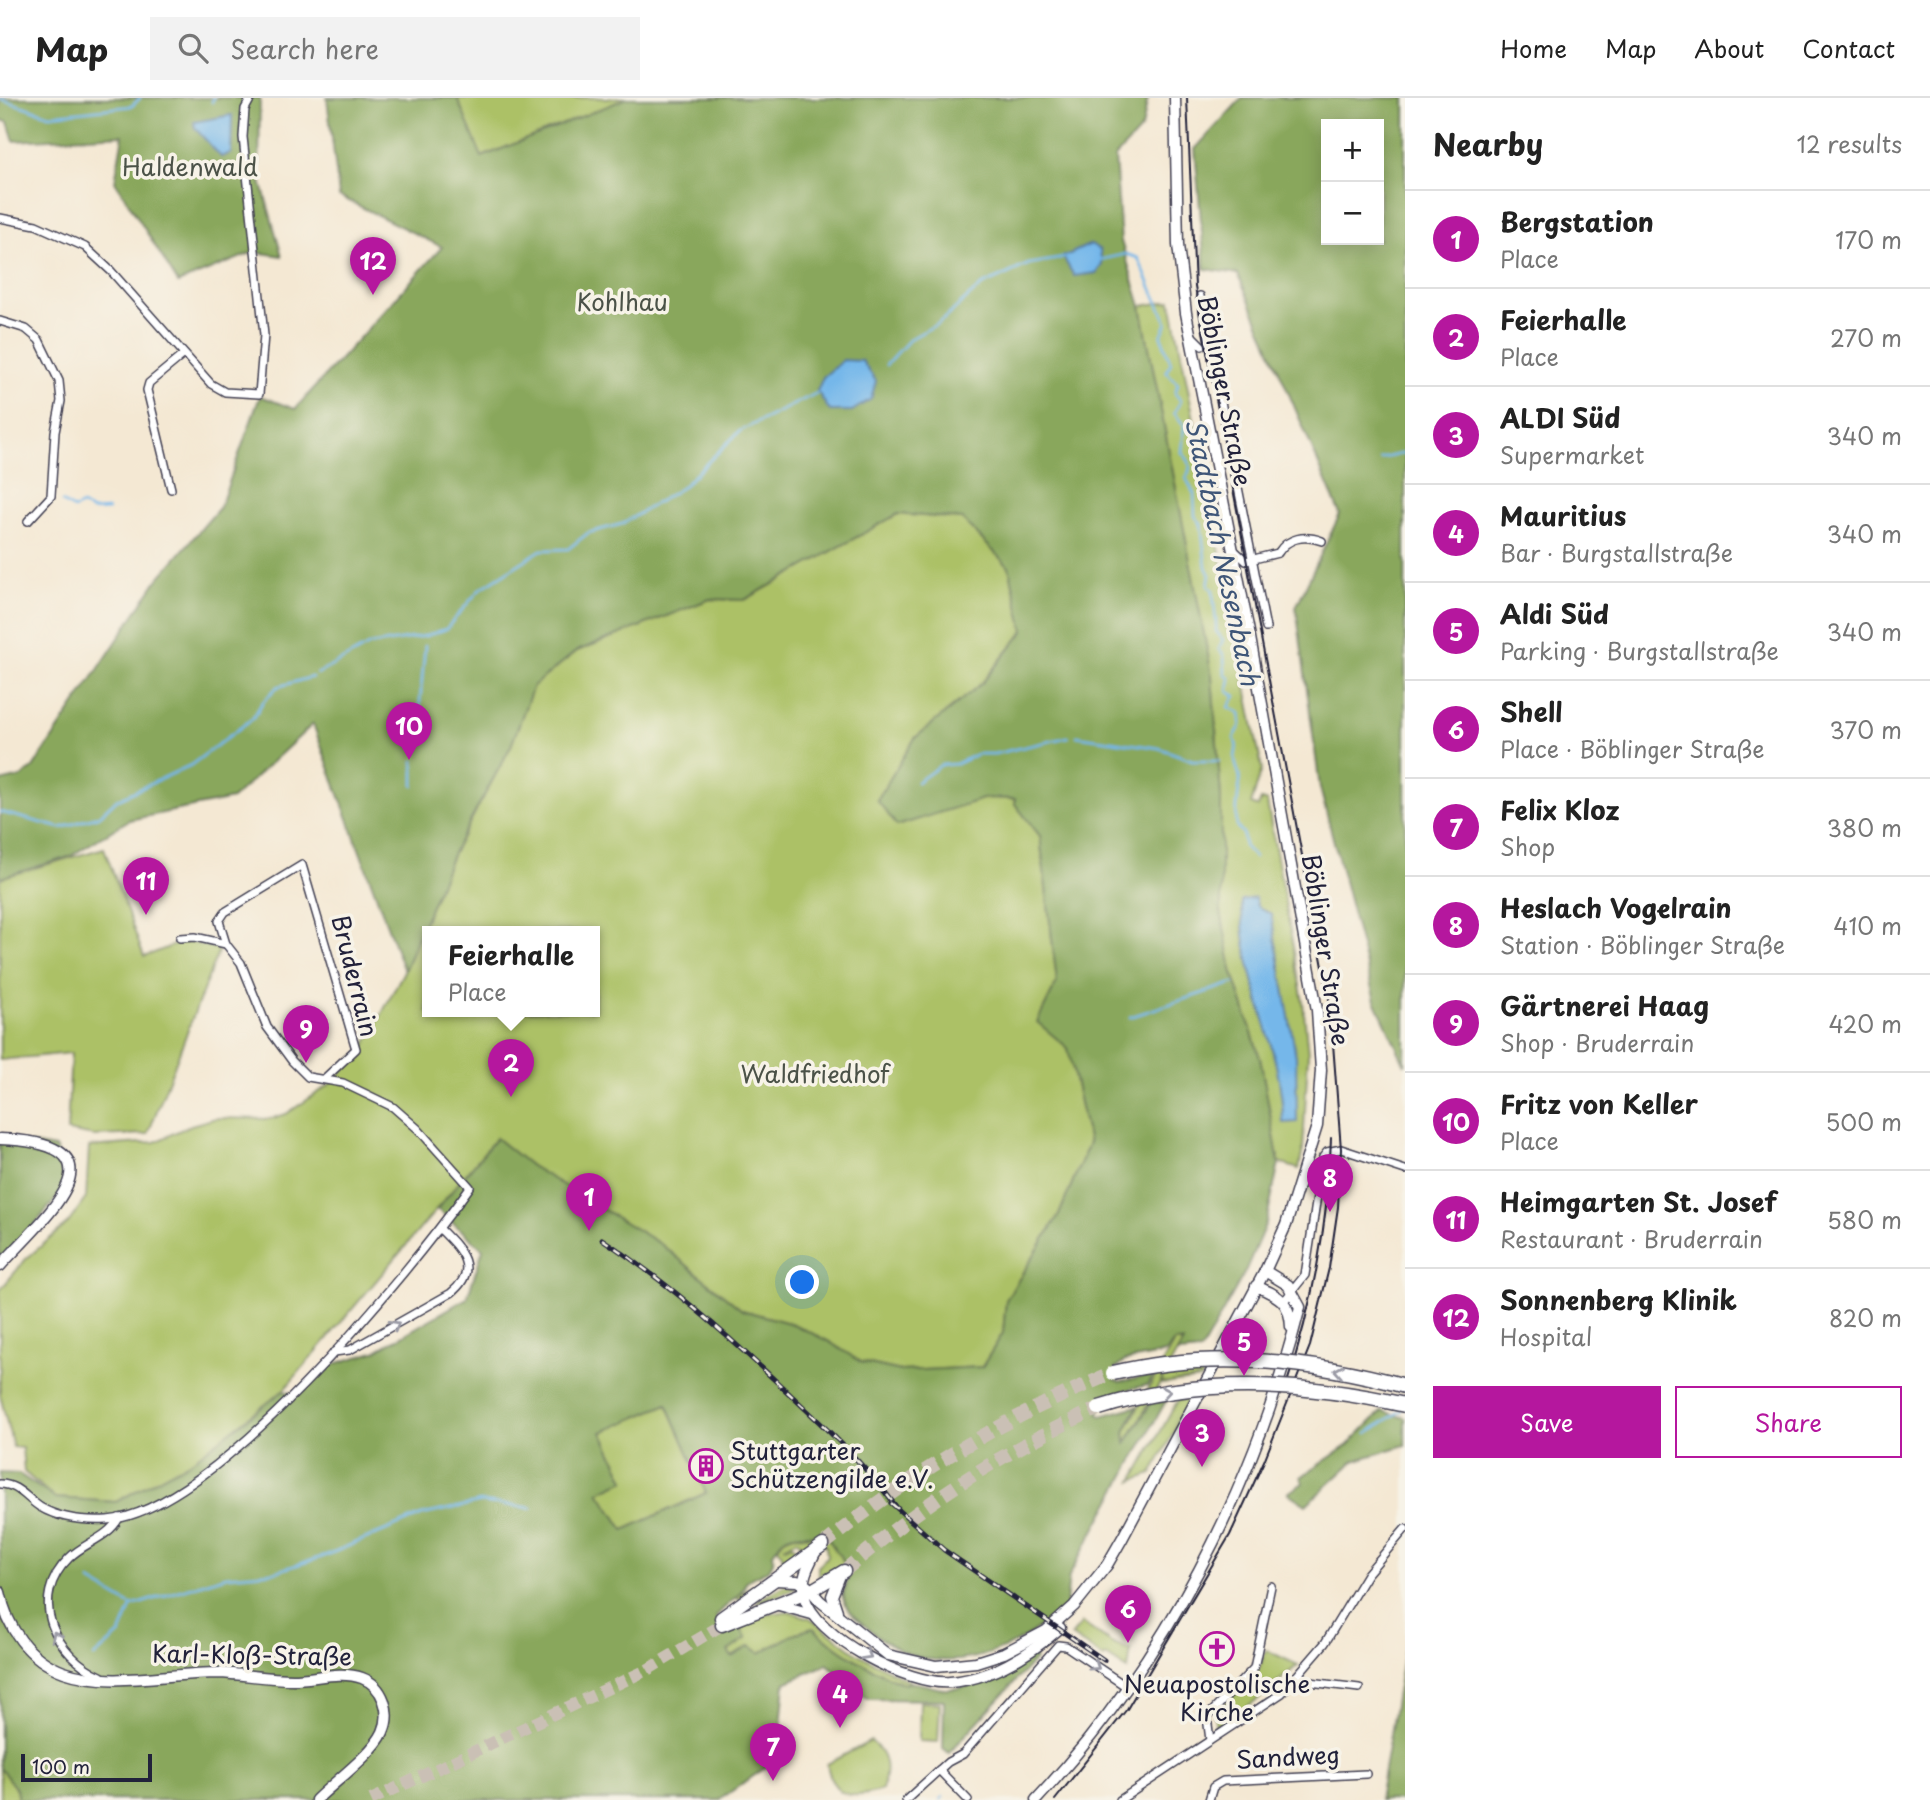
<!DOCTYPE html>
<meta charset="utf-8">
<style>
:root{--surface:#fff;--page:#f2f2f2;--text:#222;--muted:#767676;--line:#e0e0e0;--accent:#b5179e}
body{margin:0;font-family:"Playpen Sans",sans-serif;background:var(--page);color:var(--text)}
.controls{position:absolute;right:21px;top:21px;display:grid;overflow:hidden;border-radius:0px;box-shadow:0 4px 18px #0003}
.controls button{width:63px;height:63px;display:grid;place-items:center;padding:0;border:0;border-bottom:2px solid var(--line);background:var(--surface);color:var(--text);font:35px sans-serif}
.scale{position:absolute;left:21px;bottom:18px;width:131px;box-sizing:border-box;padding-left:7px;border:4px solid #22223b;border-top:0;font-size:19px;line-height:24px;white-space:nowrap;color:#22223b;-webkit-text-stroke:5px #f7f3e8;paint-order:stroke}
.you{position:absolute;left:803px;top:1185px;width:24px;height:24px;margin:-18px;border:5px solid #fff;border-radius:50%;background:#1a73e8;box-shadow:0 0 0 10px #1a73e833}
.badge{display:grid;place-items:center;width:46px;height:46px;border-radius:50%;background:var(--accent);color:#fff;font-size:23px;font-weight:700}
.pin{position:absolute;translate:-50% -58px;filter:drop-shadow(0 2px 4px #0008)}
.pin::after{content:'';position:absolute;top:37px;width:24px;height:21px;background:inherit;clip-path:polygon(0 0,100% 0,50% 100%)}
.popup{position:absolute;left:422px;top:828px;width:178px;height:91px;box-sizing:border-box;display:grid;place-content:center;border-radius:0px;background:var(--surface);filter:drop-shadow(0 2px 5px #0005);font-size:23px;white-space:nowrap;color:var(--muted)}
.popup b{font-size:26px;color:var(--text)}
.popup::after{content:'';position:absolute;left:50%;top:100%;margin-left:-14px;border:14px solid transparent;border-top-color:var(--surface)}
.list{margin:0;padding:0;list-style:none}
h2{display:flex;justify-content:space-between;align-items:center;height:91px;margin:0;padding:0 28px;font-size:30px}
h2 small{font-size:23px;font-weight:400;color:var(--muted)}
.list li{display:grid;grid-template-columns:46px 1fr auto;gap:21px;align-items:center;box-sizing:border-box;height:98px;padding:0 28px;border-top:2px solid var(--line)}
.list b{display:block;font-size:26px;white-space:nowrap}
.list p{margin:0;font-size:23px;white-space:nowrap;color:var(--muted)}
.list em{font-size:23px;font-style:normal;color:var(--muted)}
.actions{display:flex;gap:14px;padding:21px 28px}
.actions a{flex:1;padding:16px 0;border:2px solid var(--accent);border-radius:0px;text-align:center;font-size:24px;color:var(--accent)}
.actions .main{background:var(--accent);color:#fff}
.icon{flex:none;width:38px;height:38px;fill:none;stroke:currentColor;stroke-width:2;stroke-linecap:round;stroke-linejoin:round}
.map{position:relative;flex:none;width:1405px;height:1702px;overflow:hidden}
header{display:flex;align-items:center;gap:42px;box-sizing:border-box;height:98px;padding:0 35px;background:var(--surface);border-bottom:2px solid var(--line)}
header strong{font-size:33px}
nav{display:flex;gap:38px;margin-inline-start:auto;font-size:24px}
.search{width:490px;height:63px;background:var(--page);display:flex;align-items:center;gap:18px;box-sizing:border-box;padding:0 24px;border-radius:0px;color:var(--muted);font-size:26px}
main{display:flex}
aside{flex:1;background:var(--surface)}
.map>svg:first-child{display:block}
.green{fill:#acc166;stroke:#677250;stroke-width:2;fill-rule:evenodd}
.forest{fill:#89a75b;stroke:#56644b;stroke-width:2;fill-rule:evenodd}
.water{fill:#75b7ea;stroke:#4c6c92;stroke-width:2}
.lines{fill:none;stroke-linecap:round;stroke-linejoin:round}
.stream{stroke:#75b7ea;stroke-width:2.5}
.primary-tunnel{stroke:#cac0b5;stroke-width:12;stroke-dasharray:12 6;stroke-linecap:butt}
.highway-tunnel{stroke:#cac0b5;stroke-width:14;stroke-dasharray:14 7;stroke-linecap:butt}
.street-casing{stroke:#424052;stroke-width:10}
.secondary-casing{stroke:#424052;stroke-width:13}
.primary-casing{stroke:#424052;stroke-width:15}
.street{stroke:#fff;stroke-width:7}
.secondary{stroke:#fff;stroke-width:10}
.primary{stroke:#fff;stroke-width:12}
.tram{stroke:#22223b;stroke-width:2}
.rail-casing{stroke:#22223b;stroke-width:5}
.rail{stroke:#f7f3e8;stroke-width:2.5;stroke-dasharray:8;stroke-linecap:butt}
.highway-bridge-casing{stroke:#424052;stroke-width:17;stroke-linecap:butt}
.highway-bridge{stroke:#fff;stroke-width:14}
.oneway{stroke:#9c9ca7}
.labels{text-anchor:middle;stroke-width:7;stroke-linejoin:round;paint-order:stroke}
.park-label{font-size:24px;fill:#4b5248;stroke:#f7f3e8}
.street-label{font-size:24px;fill:#22223b;stroke:#f7f3e8}
.poi-label{font-size:24px;fill:#22223b;stroke:#f7f3e8;text-anchor:start}
.water-label{font-size:26px;font-style:italic;fill:#3f5678;stroke:#f7f3e8}
</style>
<header>
<strong>Map</strong>
<div class="search"><svg class="icon" aria-label="search" viewBox="0 0 24 24"><circle cx="10" cy="10" r="6"/><path d="M15 15l6 6"/></svg>Search here</div>
<nav><a>Home</a><a>Map</a><a>About</a><a>Contact</a></nav>
</header>
<main>
<div class="map">
<svg width="1405" height="1702" viewBox="0 0 1405 1702">
<rect width="100%" height="100%" fill="#f7f3e8"/>
<filter id="ink" filterUnits="userSpaceOnUse"><feTurbulence type="fractalNoise" baseFrequency=".0143" numOctaves="2"/><feDisplacementMap in="SourceGraphic" scale="14" xChannelSelector="R" yChannelSelector="G"/><feConvolveMatrix kernelMatrix="1 2 1 2 8 2 1 2 1" color-interpolation-filters="sRGB"/></filter>
<filter id="wash" filterUnits="userSpaceOnUse"><feTurbulence type="fractalNoise" baseFrequency=".00686" numOctaves="4" result="noise"/><feDisplacementMap in="SourceGraphic" scale="28" xChannelSelector="R" yChannelSelector="G"/><feGaussianBlur stdDeviation="1.57" result="paint"/><feColorMatrix in="noise" values="0 0 0 0 0 0 0 0 0 0 0 0 0 0 0 0 0 1.4 0 .05"/><feComposite in="paint" operator="in"/></filter>
<g filter="url(#wash)">
<rect width="100%" height="100%" fill="#f4e8d3"/>
<g class="green">
<path d="M457 0H627L628 2 481 59Z"/>
<path d="M1171 203 1262 671 1251 706 1258 709 1261 702 1267 704 1303 904 1308 956 1303 1051 1299 1071 1279 1065 1260 960 1232 872 1221 814V699L1212 578 1141 208Z"/>
<path d="M898 416 962 421 1009 469 1024 533 982 585 915 640 948 711 986 700 1015 701V706L1040 738 1057 884 1038 924 1068 950 1089 1045 1059 1117 1006 1202 1003 1235 982 1269 901 1273 861 1264 828 1243 793 1226 742 1212 662 1147 531 1068 496 1041 283 1293 193 1362 116 1404 55 1400 24 1374 22 1350 13 1349 0 1297V1192L26 1161 68 1125 86 1100 89 1049 155 1044 191 1027 216 1020 270 1021 286 1016 329 987 363 952 404 873 452 757 511 648 533 588 577 553 710 501 745 502ZM427 833H595V913H427Z"/>
<path d="M104 750 144 859 184 843 219 851 148 1036 94 1038 67 1033 71 955 0 962V780Z"/>
<path d="M1174 1244H1183L1166 1274 1205 1272 1201 1281 1161 1286 1163 1280 1126 1346 1125 1334Z"/>
<path d="M1191 1301 1152 1376 1133 1383 1178 1302Z"/>
<path d="M667 1306 706 1395 624 1432 598 1393 625 1382 602 1334Z"/>
<path d="M794 1437 827 1439 850 1473 844 1497 845 1507 842 1497 848 1478 844 1472 837 1470 818 1477V1469L827 1458 826 1448 815 1443 799 1451 801 1446 797 1442 783 1449 792 1447 803 1456 739 1502 736 1499 782 1468 784 1461 778 1449 784 1441Z"/>
<path d="M786 1487 797 1490 758 1505 756 1503Z"/>
<path d="M788 1513 810 1520 858 1556 911 1584 905 1586C871 1572 840 1554 813 1530L796 1535 760 1555 732 1559 728 1553 746 1540 739 1528 751 1519Z"/>
<path d="M1082 1525 1113 1546 1131 1552 1128 1572 1106 1558 1104 1560 1071 1538Z"/>
<path d="M1266 1552 1298 1567 1258 1601 1216 1629 1214 1616 1257 1576Z"/>
<path d="M920 1604 940 1605 938 1644 919 1643Z"/>
<path d="M871 1643C888 1658 888 1671 882 1692 852 1702 833 1700 827 1666Z"/>
<path d="M0 1670 16 1691 18 1702H0Z"/>
</g>
<g class="forest">
<path d="M0 0H260L259 76 282 158 254 154 178 185 115 83 123 37 14 43 8 24 0 22Z"/>
<path d="M327 0H457L482 59 627 0H1148L1142 30 1115 59 1121 143 1141 208 1212 578 1221 699V814L1232 872 1260 960 1279 1065 1266 1125 1245 1174 1201 1253 1178 1255 1183 1244H1174L1165 1255 1125 1263 1114 1272V1281L1120 1284 1153 1277 1148 1287C1126 1292 1106 1293 1098 1316L1101 1318 1137 1308 1125 1334 1126 1345 1151 1305 1166 1303 1069 1478 1066 1508C1013 1558 936 1587 874 1535 862 1525 841 1512 844 1494 846 1487 849 1481 850 1473L827 1439C814 1436 793 1433 783 1442 777 1447 778 1450 773 1455 777 1475 755 1475 746 1484 742 1499 725 1506 716 1519L724 1531 739 1528 747 1540 728 1553 732 1559 750 1548 760 1555 796 1535 813 1530C840 1554 871 1572 905 1586 917 1581 934 1592 948 1591 979 1590 1009 1573 1034 1556L1035 1562 949 1655 943 1650 944 1602 868 1601 827 1566 785 1585 778 1661 719 1702H18L16 1691 0 1670V1375L19 1376 55 1400 116 1404 193 1362 283 1293 297 1296 331 1267 374 1254 467 1200 483 1151 437 1111 496 1040 531 1068 662 1147 742 1212 793 1226 828 1243 861 1264 901 1273 982 1269 1003 1235 1006 1202 1059 1117 1089 1045 1068 950 1037 924 1057 884 1040 738 1015 706V701L986 700 897 728 877 702 915 640 982 585 1024 533 1009 469 962 421 898 416 744 502 710 501 577 553 533 588 511 648 452 757 404 873 313 626 232 701 129 722 69 759 0 780V684L21 679 33 670 157 482 220 409 260 298 295 311 442 149 339 98ZM667 1306 706 1395 624 1432 599 1394 625 1382 602 1334Z"/>
<path d="M1242 0H1405V967L1375 903 1320 690 1296 509 1340 416 1238 176 1205 171 1195 51ZM1326 26H1379V142H1326Z"/>
<path d="M0 1041 55 1050 71 1083 0 1168Z"/>
<path d="M1382 1313 1405 1320V1347L1354 1363 1306 1407 1288 1395 1303 1385 1301 1379 1348 1347Z"/>
<path d="M1405 1547V1702H1379Z"/>
</g>
<g class="water">
<path d="M232 17 231 55 221 59 195 30 194 24Z"/>
<path d="M1091 146 1100 152 1102 167 1096 175 1074 178 1063 159Z"/>
<path d="M843 262 862 263 876 283 871 301 852 313H830L817 293 823 279Z"/>
<path d="M1255 800 1257 808 1271 816 1296 958 1297 1024 1283 1025C1283 948 1240 880 1242 802Z"/>
</g>
<g class="lines">
<g class="stream">
<path d="M0 1 50 17 132 8 140 0"/>
<path d="M212 4 213 0"/>
<path d="M1099 162 1126 156 1138 160 1167 225 1161 238 1171 265 1166 273 1178 286 1175 295 1181 303 1174 315 1184 327 1182 355C1191 363 1192 369 1186 380L1194 396 1195 418 1201 426 1206 469 1210 477 1208 487 1213 492C1213 508 1217 518 1216 533L1223 542 1219 550 1224 558 1225 577 1230 580 1228 593 1236 598 1229 609 1240 615 1241 627 1234 640C1239 650 1235 652 1235 661 1235 669 1241 676 1240 684 1238 699 1235 714 1237 729L1243 735 1244 748 1254 759"/>
<path d="M886 267 910 241 939 225 981 188 1029 166 1064 160"/>
<path d="M1380 361 1405 355"/>
<path d="M62 404 74 411 82 407 92 413 108 412"/>
<path d="M317 576 370 547 425 538 446 531 480 491 541 452 568 451 588 435 622 426 681 390 740 333 817 295"/>
<path d="M1077 638 1159 650 1195 663H1219"/>
<path d="M416 648 425 548"/>
<path d="M414 663V688"/>
<path d="M917 684 941 667 956 666 977 656H994L1068 639"/>
<path d="M0 714 61 730 100 717 116 702 191 667 253 620 262 605 277 589 312 579"/>
<path d="M1130 919 1234 885"/>
<path d="M1367 1335 1402 1312"/>
<path d="M90 1483 132 1508 226 1478 274 1474 322 1459 422 1417 481 1404 532 1410"/>
<path d="M94 1559 120 1536 131 1509"/>
<path d="M940 1702 943 1699"/>
</g>
</g>
</g>
<g filter="url(#ink)">
<g class="lines">
<path class="primary-tunnel" d="M371 1702 647 1572 722 1527"/>
<g class="highway-tunnel">
<path d="M823 1447C912 1374 1007 1319 1113 1275"/>
<path d="M844 1473C924 1404 1003 1353 1099 1310"/>
</g>
<g class="street-casing">
<g id="street">
<path d="M0 120 36 127 85 149 111 173 211 286 225 294 259 296 264 237 243 39 245 11 251 0"/>
<path d="M1200 198 1266 530"/>
<path d="M0 223 26 231 39 242 59 283 61 303 55 334 51 398 28 423"/>
<path d="M1190 236 1202 248"/>
<path d="M171 391 147 292 149 285 183 257"/>
<path d="M1233 451 1246 463 1278 455C1288 439 1305 437 1322 443"/>
<path d="M180 840 195 839 226 846"/>
<path d="M1285 1202 1305 1177 1323 1059 1327 1054 1341 1051 1405 1072"/>
<path d="M334 1254 350 1252 451 1195C481 1171 460 1151 440 1131"/>
<path d="M0 1386C18 1386 26 1400 40 1409 60 1421 84 1423 107 1422 214 1415 408 1175 470 1089L418 1031 393 1009 343 985 308 979 292 963 267 929 241 865 226 846 219 823 225 814 302 767 356 951 324 981"/>
<path d="M1299 1577 1310 1584 1359 1590"/>
<path d="M101 1578C55 1558 27 1501 69 1460 84 1445 108 1440 119 1420"/>
<path d="M1210 1642 1207 1619 1254 1570 1271 1488"/>
<path d="M939 1672 968 1702"/>
<path d="M906 1702 948 1664 963 1656 1058 1547 1066 1548 1127 1589"/>
<path d="M1120 1702 1282 1595 1325 1545 1367 1476 1405 1431"/>
<path d="M1209 1702 1213 1689 1223 1683 1366 1676"/>
</g>
</g>
<g class="secondary-casing">
<g id="secondary">
<path d="M0 1041C133 1046 45 1119 0 1168"/>
<path d="M1256 1188C1279 1198 1290 1203 1291 1229"/>
<path d="M817 1451C810 1465 800 1481 804 1497 813 1539 910 1588 950 1584 991 1581 1030 1556 1060 1530"/>
<path d="M775 1482 797 1483 807 1488 820 1503 888 1557 936 1568 976 1564 1004 1555 1046 1533 1074 1508 1107 1467 1122 1441 1265 1173 1286 1127 1317 1028 1321 972 1317 912 1249 534 1186 215 1178 147 1175 0"/>
<path d="M0 1494C7 1530 28 1561 64 1574 109 1590 170 1575 218 1575 243 1576 268 1581 293 1581 314 1581 341 1572 362 1580 383 1588 392 1614 383 1634 373 1656 334 1684 316 1702"/>
<path d="M775 1506 812 1516"/>
<path d="M837 1513 832 1498 841 1475"/>
<path d="M1036 1702C1165 1564 1254 1391 1300 1209L1288 1187 1265 1173"/>
</g>
</g>
<g class="primary-casing">
<g id="primary">
<path d="M721 1520 823 1447"/>
<path d="M722 1527 812 1492 844 1473"/>
</g>
</g>
<use href="#street" class="street"/>
<use href="#secondary" class="secondary"/>
<use href="#primary" class="primary"/>
<g class="tram">
<path d="M1286 1288C1312 1210 1329 1122 1331 1040"/>
<path d="M1055 1702 1127 1611 1230 1437 1264 1363 1310 1248 1329 1170 1338 1109 1341 1051 1330 906 1195 189 1187 0"/>
</g>
<g class="rail-casing">
<g id="rail">
<path d="M602 1141C666 1183 724 1234 780 1287 822 1326 863 1364 898 1411"/>
<path d="M891 1405 944 1452 1104 1562"/>
</g>
</g>
<use href="#rail" class="rail"/>
<g class="highway-bridge-casing">
<g id="highway-bridge">
<path d="M1113 1275C1208 1252 1312 1262 1405 1288"/>
<path d="M1099 1310C1199 1278 1304 1284 1405 1307"/>
</g>
</g>
<use href="#highway-bridge" class="highway-bridge"/>
</g>
<defs><path id="oneway-chevron" d="M-2-3.5L2.5 0L-2 3.5" fill="none" stroke-width="1.6" stroke-linecap="round" stroke-linejoin="round" transform="scale(1.75)"/></defs>
<g class="oneway">
<use href="#oneway-chevron" transform="translate(395 1227) rotate(-30)"/>
<use href="#oneway-chevron" transform="translate(1339 1273) rotate(-170)"/>
<use href="#oneway-chevron" transform="translate(1166 1294) rotate(-9)"/>
<use href="#oneway-chevron" transform="translate(56 1538) rotate(-117)"/>
<use href="#oneway-chevron" transform="translate(867 1557) rotate(30)"/>
<use href="#oneway-chevron" transform="translate(1095 1568) rotate(34)"/>
</g>
</g>
<defs>
<g id="building-ring" transform="scale(1.75)"><circle r="9.5" fill="#f7f3e8" stroke="#b5179e" stroke-width="1.5"/><path d="M-4-6H4V6H1V3H-1V6H-4ZM-2.5-4.3h1.7v1.8h-1.7ZM.8-4.3h1.7v1.8H.8ZM-2.5-1h1.7V.8h-1.7ZM.8-1h1.7V.8H.8Z" fill="#b5179e"/></g>
<g id="church-ring" transform="scale(1.75)"><circle r="9.5" fill="#f7f3e8" stroke="#b5179e" stroke-width="1.5"/><path d="M-1.2-6h2.4v3.5h3.3v2.4h-3.3V6h-2.4V-.1h-3.3v-2.4h3.3Z" fill="#b5179e"/></g>
</defs>
<g fill-rule="evenodd">
<use href="#building-ring" x="706" y="1368"/>
<use href="#church-ring" x="1217" y="1551"/>
</g>
<g class="labels">
<g class="park-label">
<text x="190" y="78">Haldenwald</text>
<text x="622" y="213">Kohlhau</text>
<text x="815" y="985">Waldfriedhof</text>
</g>
<g class="street-label">
<text transform="translate(1224 293) rotate(79)" y="8">Böblinger Straße</text>
<text transform="translate(1325 852) rotate(81)" y="8">Böblinger Straße</text>
<text transform="translate(354 878) rotate(76)" y="8">Bruderrain</text>
<text transform="translate(252 1558) rotate(1)" y="8">Karl-Kloß-Straße</text>
<text transform="translate(1288 1660) rotate(-3)" y="8">Sandweg</text>
</g>
<g class="poi-label">
<text x="730" y="1362">Stuttgarter<tspan x="730" dy="28">Schützengilde e.V.</tspan></text>
<text x="1217" y="1595" text-anchor="middle">Neuapostolische<tspan x="1217" dy="28">Kirche</tspan></text>
</g>
<g class="water-label">
<text transform="translate(1222 454) rotate(78)" y="9">Stadtbach Nesenbach</text>
</g>
</g>
</svg>
<div class="controls">
<button>+</button>
<button>−</button>
</div>
<div class="scale">100 m</div>
<div class="you"></div>
<div class="pin badge" style="left:589px;top:1133px">1</div>
<div class="pin badge" style="left:511px;top:999px">2</div>
<div class="popup"><b>Feierhalle</b>Place</div>
<div class="pin badge" style="left:1202px;top:1369px">3</div>
<div class="pin badge" style="left:840px;top:1630px">4</div>
<div class="pin badge" style="left:1244px;top:1278px">5</div>
<div class="pin badge" style="left:1128px;top:1545px">6</div>
<div class="pin badge" style="left:773px;top:1683px">7</div>
<div class="pin badge" style="left:1330px;top:1114px">8</div>
<div class="pin badge" style="left:306px;top:965px">9</div>
<div class="pin badge" style="left:409px;top:662px">10</div>
<div class="pin badge" style="left:146px;top:817px">11</div>
<div class="pin badge" style="left:373px;top:197px">12</div>
</div>
<aside>
<h2>Nearby<small>12 results</small></h2>
<ul class="list">
<li><span class="badge">1</span><div><b>Bergstation</b><p>Place</p></div><em>170 m</em></li>
<li><span class="badge">2</span><div><b>Feierhalle</b><p>Place</p></div><em>270 m</em></li>
<li><span class="badge">3</span><div><b>ALDI Süd</b><p>Supermarket</p></div><em>340 m</em></li>
<li><span class="badge">4</span><div><b>Mauritius</b><p>Bar · Burgstallstraße</p></div><em>340 m</em></li>
<li><span class="badge">5</span><div><b>Aldi Süd</b><p>Parking · Burgstallstraße</p></div><em>340 m</em></li>
<li><span class="badge">6</span><div><b>Shell</b><p>Place · Böblinger Straße</p></div><em>370 m</em></li>
<li><span class="badge">7</span><div><b>Felix Kloz</b><p>Shop</p></div><em>380 m</em></li>
<li><span class="badge">8</span><div><b>Heslach Vogelrain</b><p>Station · Böblinger Straße</p></div><em>410 m</em></li>
<li><span class="badge">9</span><div><b>Gärtnerei Haag</b><p>Shop · Bruderrain</p></div><em>420 m</em></li>
<li><span class="badge">10</span><div><b>Fritz von Keller</b><p>Place</p></div><em>500 m</em></li>
<li><span class="badge">11</span><div><b>Heimgarten St. Josef</b><p>Restaurant · Bruderrain</p></div><em>580 m</em></li>
<li><span class="badge">12</span><div><b>Sonnenberg Klinik</b><p>Hospital</p></div><em>820 m</em></li>
</ul>
<div class="actions"><a class="main">Save</a><a>Share</a></div>
</aside>
</main>
